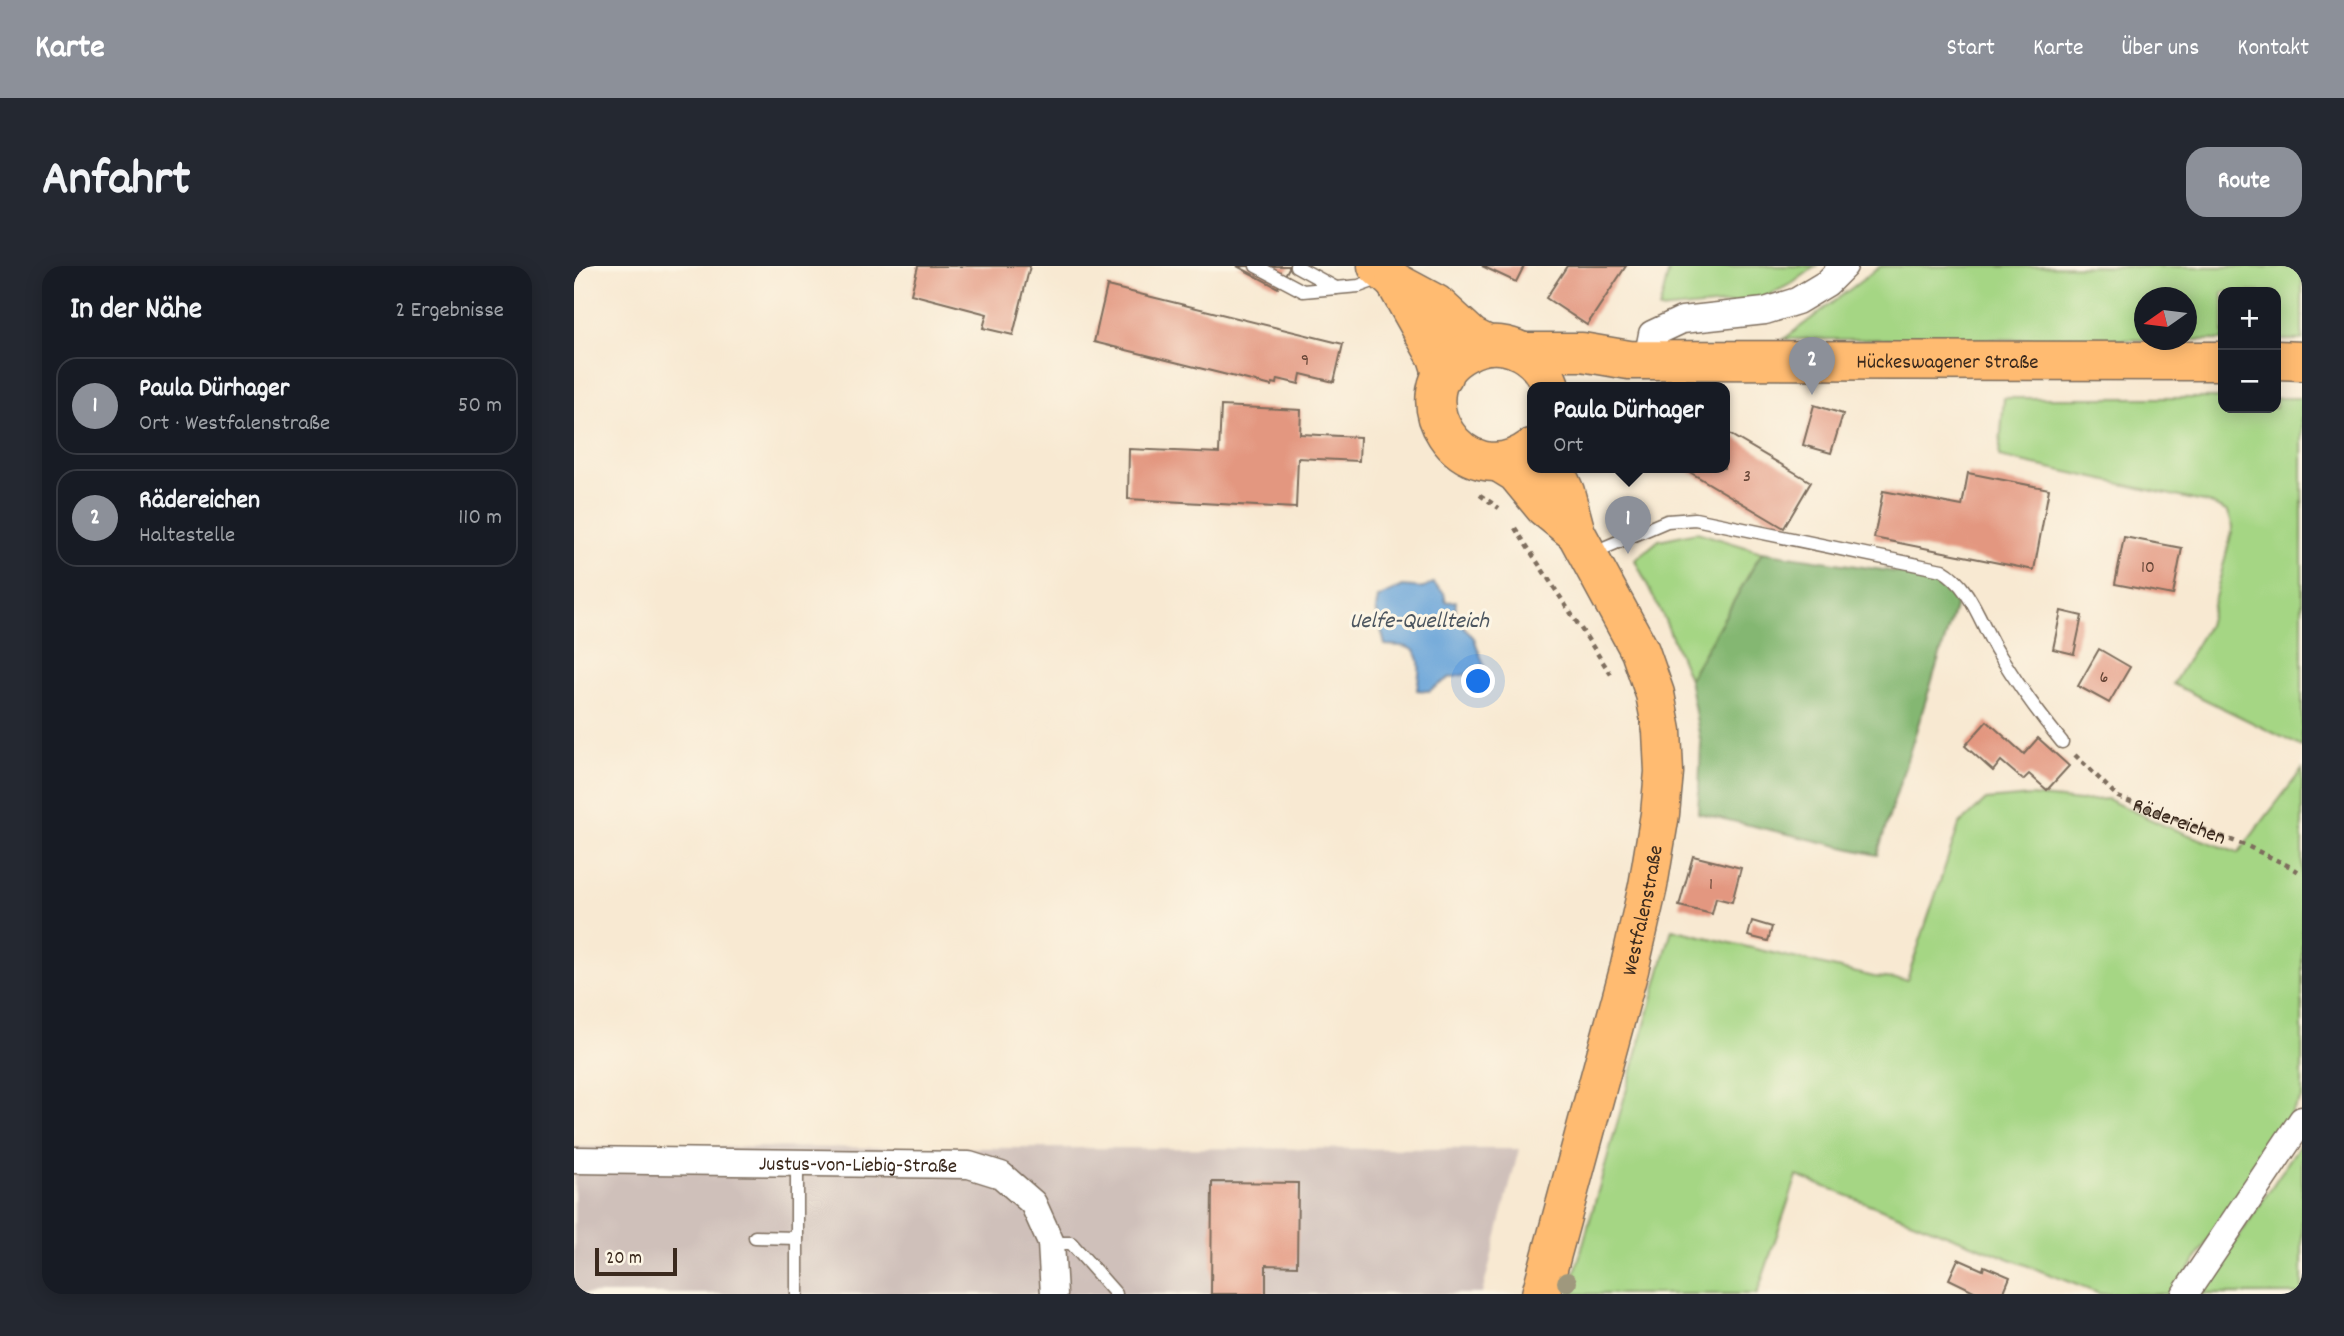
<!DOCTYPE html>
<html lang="de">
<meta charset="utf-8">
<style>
:root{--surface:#171b24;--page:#242831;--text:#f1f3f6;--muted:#9ea1a6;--line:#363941;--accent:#8c9099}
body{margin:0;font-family:Dekko,sans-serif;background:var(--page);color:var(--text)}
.controls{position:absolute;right:21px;top:21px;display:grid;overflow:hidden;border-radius:14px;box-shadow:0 4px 18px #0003}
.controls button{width:63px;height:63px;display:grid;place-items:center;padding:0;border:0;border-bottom:2px solid var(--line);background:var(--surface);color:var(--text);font:35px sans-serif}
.compass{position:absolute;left:1560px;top:21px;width:63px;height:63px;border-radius:50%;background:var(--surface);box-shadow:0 4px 18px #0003;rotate:256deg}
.scale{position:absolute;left:21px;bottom:18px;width:82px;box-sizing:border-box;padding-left:7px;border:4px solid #3b2a1e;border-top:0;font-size:19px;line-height:24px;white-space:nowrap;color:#3b2a1e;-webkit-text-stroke:5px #fcf5e5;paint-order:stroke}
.you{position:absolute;left:905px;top:416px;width:24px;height:24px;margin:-18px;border:5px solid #fff;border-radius:50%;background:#1a73e8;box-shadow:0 0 0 10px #1a73e833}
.badge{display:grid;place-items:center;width:46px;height:46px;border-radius:50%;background:var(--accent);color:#fff;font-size:23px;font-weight:700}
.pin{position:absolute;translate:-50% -58px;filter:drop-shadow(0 2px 4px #0008)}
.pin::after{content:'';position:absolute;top:37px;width:24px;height:21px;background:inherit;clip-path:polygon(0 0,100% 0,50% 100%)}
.popup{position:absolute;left:953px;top:116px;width:203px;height:91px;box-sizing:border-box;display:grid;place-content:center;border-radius:14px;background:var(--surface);filter:drop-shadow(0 2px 5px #0005);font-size:23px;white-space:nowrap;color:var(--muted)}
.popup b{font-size:26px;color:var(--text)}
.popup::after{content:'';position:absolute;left:50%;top:100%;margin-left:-14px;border:14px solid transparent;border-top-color:var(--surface)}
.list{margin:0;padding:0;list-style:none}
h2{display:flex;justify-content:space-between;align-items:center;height:91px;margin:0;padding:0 28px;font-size:30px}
h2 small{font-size:23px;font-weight:400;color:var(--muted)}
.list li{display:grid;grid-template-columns:46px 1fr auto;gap:21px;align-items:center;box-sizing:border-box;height:98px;margin:0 14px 14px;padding:0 14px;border:2px solid var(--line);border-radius:21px}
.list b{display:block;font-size:26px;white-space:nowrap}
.list p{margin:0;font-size:23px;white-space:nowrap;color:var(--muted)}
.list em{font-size:23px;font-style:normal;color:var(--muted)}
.map{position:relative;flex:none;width:1728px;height:1028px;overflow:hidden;border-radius:21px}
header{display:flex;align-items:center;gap:42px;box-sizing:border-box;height:98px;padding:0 35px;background:var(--accent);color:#fff}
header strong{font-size:33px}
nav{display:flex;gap:38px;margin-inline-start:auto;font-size:24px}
.intro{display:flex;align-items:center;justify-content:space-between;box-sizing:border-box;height:168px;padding:0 42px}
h1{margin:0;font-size:49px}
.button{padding:18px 32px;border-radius:21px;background:var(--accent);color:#fff;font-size:24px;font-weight:700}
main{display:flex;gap:42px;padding:0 42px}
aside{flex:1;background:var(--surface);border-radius:21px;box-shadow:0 4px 18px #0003}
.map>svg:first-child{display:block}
.industrial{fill:#cfc0ba}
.green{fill:#a5d684;stroke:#708051;stroke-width:2;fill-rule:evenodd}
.forest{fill:#84b772;stroke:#607048;stroke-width:2}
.water{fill:#69a4d9;stroke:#52677c;stroke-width:2}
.building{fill:#e39780}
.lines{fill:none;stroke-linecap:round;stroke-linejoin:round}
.service-casing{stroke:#7d6d5d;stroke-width:15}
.minor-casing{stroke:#7d6d5d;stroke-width:29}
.primary-casing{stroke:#7d6d5d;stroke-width:41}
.path{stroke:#7d6d5d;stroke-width:4.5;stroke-dasharray:5 5;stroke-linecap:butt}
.service{stroke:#fff;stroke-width:12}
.minor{stroke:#fff;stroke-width:26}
.primary{stroke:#ffbb71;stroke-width:38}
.tree{fill:#9f987d}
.labels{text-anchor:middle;stroke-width:6;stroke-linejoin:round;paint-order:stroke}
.number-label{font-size:18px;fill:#654536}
.street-label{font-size:21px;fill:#3b2a1e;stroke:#fcf5e5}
.water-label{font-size:23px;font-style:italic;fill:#4b555f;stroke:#fcf5e5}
</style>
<header>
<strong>Karte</strong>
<nav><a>Start</a><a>Karte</a><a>Über uns</a><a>Kontakt</a></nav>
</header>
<div class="intro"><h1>Anfahrt</h1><a class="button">Route</a></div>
<main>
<aside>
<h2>In der Nähe<small>2 Ergebnisse</small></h2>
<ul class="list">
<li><span class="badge">1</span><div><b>Paula Dürhager</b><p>Ort · Westfalenstraße</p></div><em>50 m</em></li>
<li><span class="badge">2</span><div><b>Rädereichen</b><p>Haltestelle</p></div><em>110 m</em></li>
</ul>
</aside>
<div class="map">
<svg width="1728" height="1028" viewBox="0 0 1728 1028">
<rect width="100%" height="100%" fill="#fcf5e5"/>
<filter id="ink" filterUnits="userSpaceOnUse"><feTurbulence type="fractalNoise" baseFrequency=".0143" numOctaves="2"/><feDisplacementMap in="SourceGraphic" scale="14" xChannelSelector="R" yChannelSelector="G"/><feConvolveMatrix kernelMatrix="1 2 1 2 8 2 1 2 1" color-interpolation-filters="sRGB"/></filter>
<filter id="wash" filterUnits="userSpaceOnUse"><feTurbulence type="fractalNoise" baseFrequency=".00686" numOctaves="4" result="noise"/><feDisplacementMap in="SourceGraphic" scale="28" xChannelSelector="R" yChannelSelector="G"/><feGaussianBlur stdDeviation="1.57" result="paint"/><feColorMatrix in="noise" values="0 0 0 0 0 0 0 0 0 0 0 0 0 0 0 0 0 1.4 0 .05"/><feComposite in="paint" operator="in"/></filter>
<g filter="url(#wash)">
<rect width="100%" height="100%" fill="#f8e9d2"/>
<path class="industrial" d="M0 881 945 883 908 1028H0Z"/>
<g class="green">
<path d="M1096 0H1242L1219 17 1183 35 1085 44Z"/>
<path d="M1307 0 1728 1V74H1702V26H1649V74L1210 73ZM1570 32H1612V74H1570Z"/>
<path d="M1430 132H1649V142H1702V132H1728V481L1599 418 1634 359 1659 261 1654 246 1638 238 1425 191Z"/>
<path d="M1123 266 1188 286 1115 413 1091 354 1061 294 1085 274Z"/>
<path d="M1728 504V831L1599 1028H1526L1223 910 1183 1028H995L1098 663 1300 711 1333 714 1385 559 1412 534 1456 530 1506 535 1533 533 1591 560 1664 587Z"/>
<path d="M1728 875V1028H1627Z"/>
</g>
<path class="forest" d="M1188 286 1356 311 1384 332 1303 589 1124 547 1127 478 1115 413Z"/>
<path class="water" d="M859 317 870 327 872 336 882 335 881 351 900 372 910 400 899 402 893 408 875 412 855 425 843 424C844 413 851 387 835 382 828 379 819 380 811 379L802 343 804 332 829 320 850 322Z"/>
<g id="blocks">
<g class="building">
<path d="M344 0H456L439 69 409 62 413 48 337 28Z"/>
<path d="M663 0H716L704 22Z"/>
<path d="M908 0H950L942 16Z"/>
<path d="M993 0H1052L1013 59 972 32Z"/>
<path d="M533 20 769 78 760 116 727 108 725 118 704 113 703 118 699 117 698 120 520 76Z"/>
<path d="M1240 139 1269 148 1257 187 1229 179Z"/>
<path d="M647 140 727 144 726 168 786 171 785 195 724 192 722 242 554 233 555 183 645 187Z"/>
<path d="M1150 165 1237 216 1210 262 1109 202H1150Z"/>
<path d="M1394 207 1475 223 1460 304 1300 272 1309 225 1388 240Z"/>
<path d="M1550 271 1608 282 1599 329 1541 318Z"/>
<path d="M1487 345 1508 350 1500 388 1479 383Z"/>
<path d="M1525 383 1556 401 1535 437 1504 420Z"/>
<path d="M1413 455 1450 488 1464 472 1495 500 1473 524 1455 508 1449 514 1427 495 1419 505 1391 480Z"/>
<path d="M1119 590 1167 602 1158 636 1142 632 1138 648 1105 640Z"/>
<path d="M1178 655 1198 661 1194 675 1174 670Z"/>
<path d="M638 916 724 917 723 1000 692 999V1028H637Z"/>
<path d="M1384 993 1409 1004 1410 1000 1436 1011 1429 1028H1406L1375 1013Z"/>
</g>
</g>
</g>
<g filter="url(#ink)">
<use href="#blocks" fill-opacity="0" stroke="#7d6d5d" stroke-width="2"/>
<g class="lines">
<g class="service-casing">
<g id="service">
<path d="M682 0 729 25 785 20 807 12"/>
<path d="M722 0 762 22"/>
<path d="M1018 287 1093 255 1121 253 1368 304C1398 321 1407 360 1425 388 1444 419 1465 448 1488 476"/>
<path d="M223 897V1028"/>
<path d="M181 971 223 972"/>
<path d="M477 977H497L542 1028"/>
</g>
</g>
<g class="minor-casing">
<g id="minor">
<path d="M1073 94 1078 68 1108 54 1191 45 1223 35 1253 17 1270 0"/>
<path id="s2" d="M0 894 395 899 427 909 459 937 477 977 480 1028"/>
<path d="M1611 1028 1728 854"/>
</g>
</g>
<g class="primary-casing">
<g id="primary">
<path d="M803 0 821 16 862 38 898 71 914 79"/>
<path d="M821 16 863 91 869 110"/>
<path id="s3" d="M950 86H1008L1055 94 1649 95"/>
<path d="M1702 94 1728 95"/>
<path d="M958 182C888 234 821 125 891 87 903 80 918 77 932 80 954 85 970 101 977 122"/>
<path d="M924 196 942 207 970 241 1002 267"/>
<path id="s4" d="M967 1028 1055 704 1074 620 1086 548 1090 506 1088 465 1081 428 1066 385 1002 267 991 226 980 202"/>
</g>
</g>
<g class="path">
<path d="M906 229 925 242"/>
<path d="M941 262 1038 410"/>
<path id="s1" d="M1501 489 1544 531 1673 580 1719 602 1728 608"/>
</g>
<use href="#service" class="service"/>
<use href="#minor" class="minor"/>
<use href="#primary" class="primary"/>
</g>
<circle class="tree" cx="993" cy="1016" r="10"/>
</g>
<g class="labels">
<g class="number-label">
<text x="731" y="99">9</text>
<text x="1173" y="215">3</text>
<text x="1574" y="306">10</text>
<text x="1530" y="416">6</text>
<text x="1137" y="623">1</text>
</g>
<g class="street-label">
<text dy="7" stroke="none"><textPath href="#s3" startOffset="424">Hückeswagener Straße</textPath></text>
<text dy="7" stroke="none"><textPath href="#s1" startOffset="126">Rädereichen</textPath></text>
<text dy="7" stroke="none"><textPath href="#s4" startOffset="397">Westfalenstraße</textPath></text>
<text dy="7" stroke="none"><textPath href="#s2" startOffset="284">Justus-von-Liebig-Straße</textPath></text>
</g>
<g class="water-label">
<text x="845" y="361">Uelfe-Quellteich</text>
</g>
</g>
</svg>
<div class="controls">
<button>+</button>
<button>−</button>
</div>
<svg class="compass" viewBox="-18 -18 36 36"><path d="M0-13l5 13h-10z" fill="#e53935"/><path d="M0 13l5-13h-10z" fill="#9ea1a6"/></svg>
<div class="scale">20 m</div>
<div class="you"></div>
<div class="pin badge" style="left:1054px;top:288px">1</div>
<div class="popup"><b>Paula Dürhager</b>Ort</div>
<div class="pin badge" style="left:1238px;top:129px">2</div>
</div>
</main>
